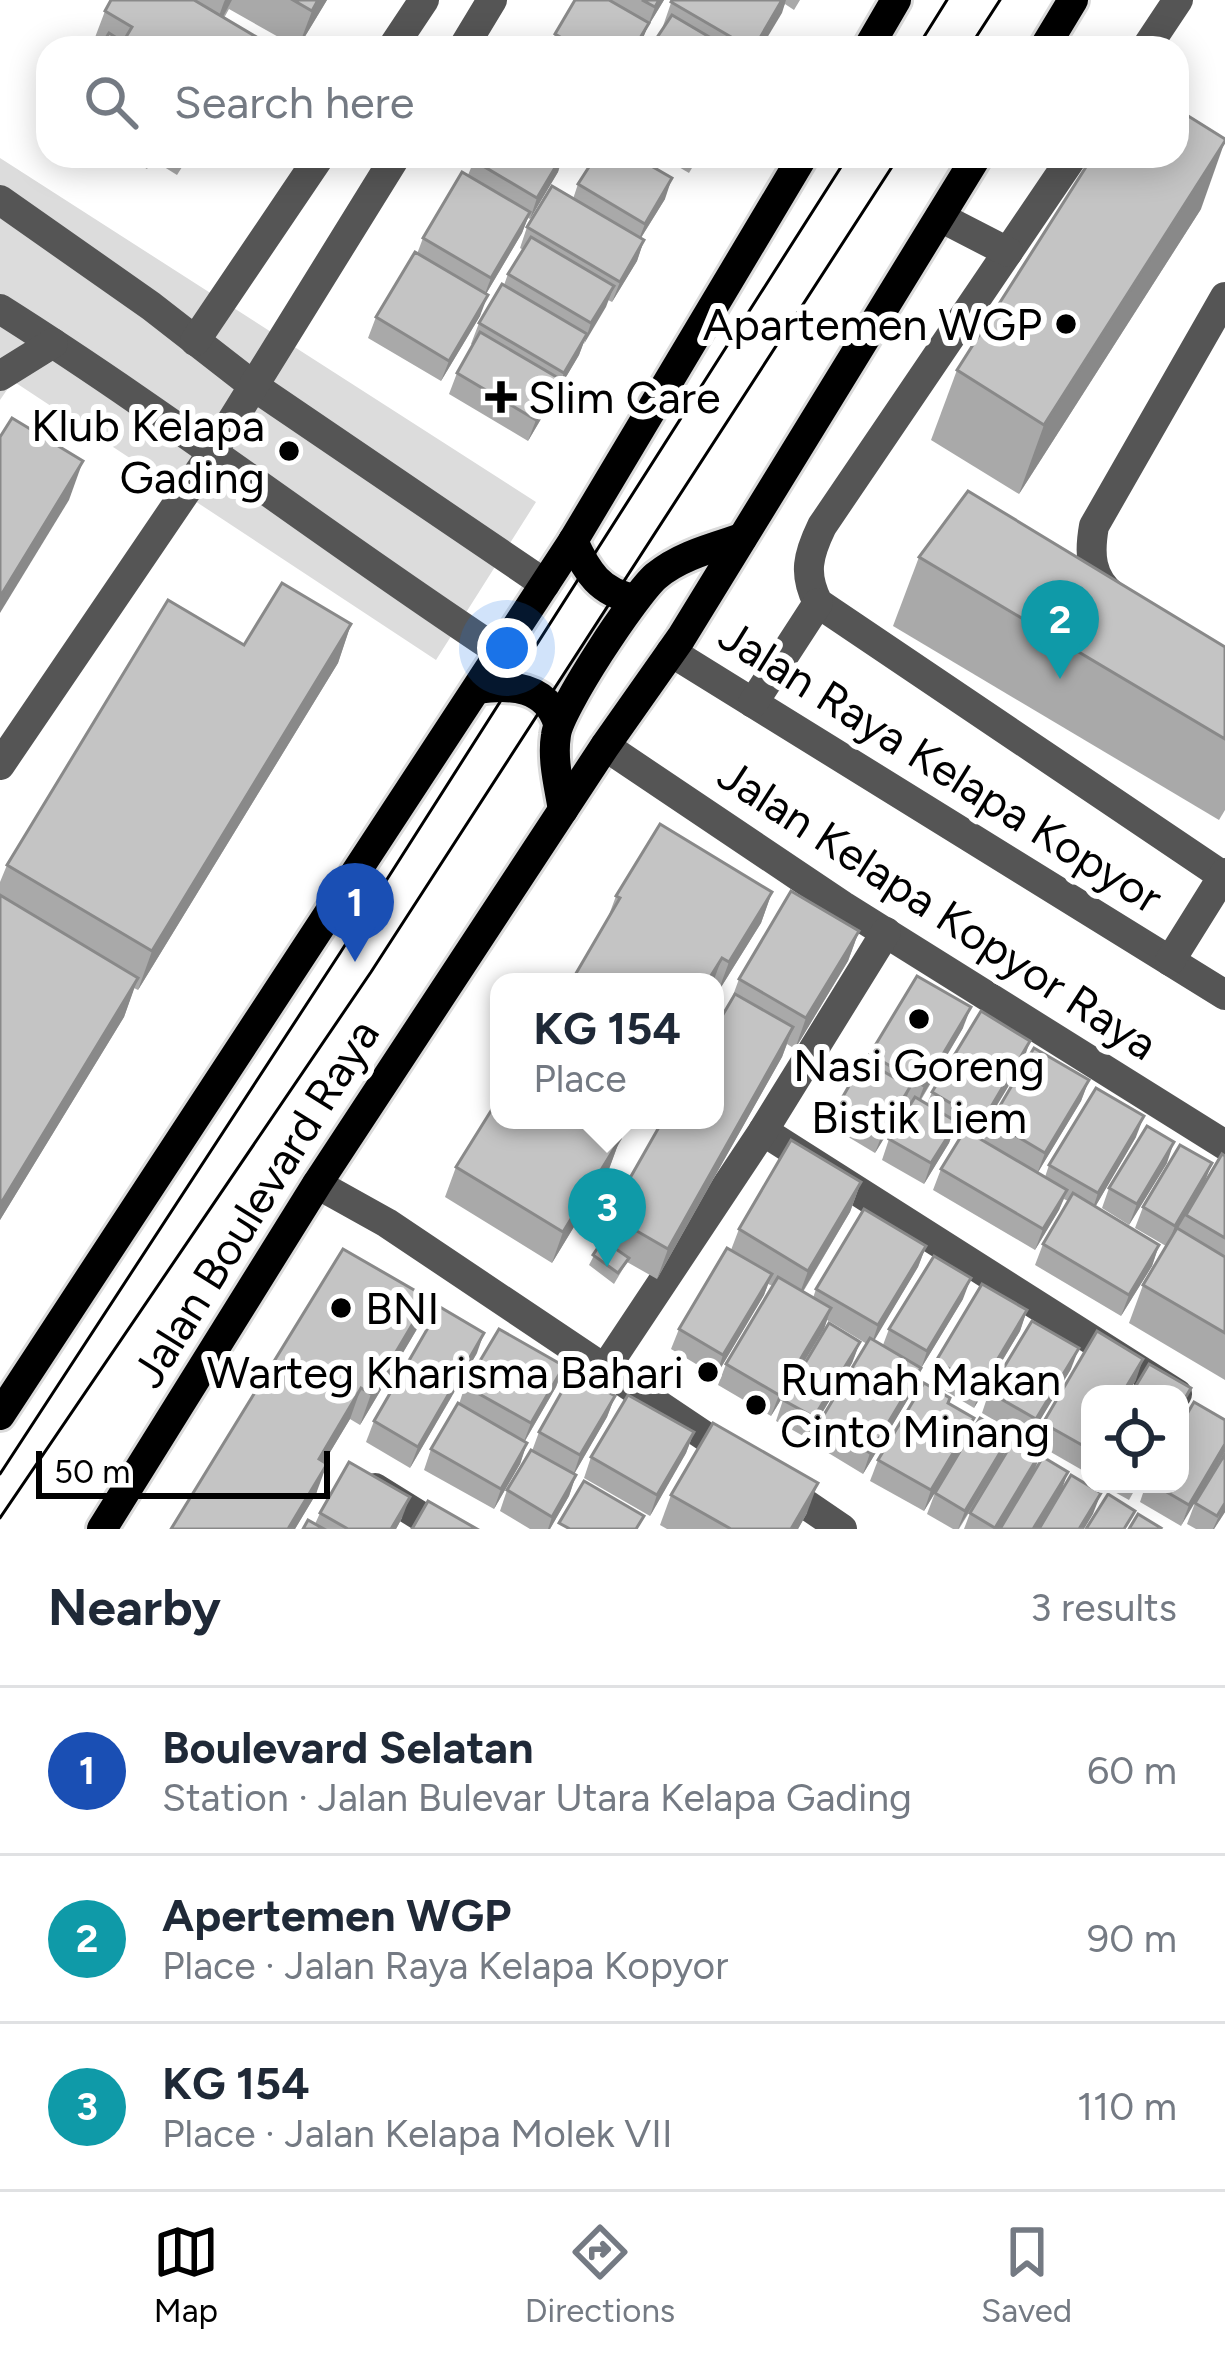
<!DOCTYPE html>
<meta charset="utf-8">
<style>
:root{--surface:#fff;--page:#f2f2f3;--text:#1f2937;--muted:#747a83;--line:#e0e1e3;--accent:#000}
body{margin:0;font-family:Figtree,sans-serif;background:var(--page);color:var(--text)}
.controls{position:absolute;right:36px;bottom:36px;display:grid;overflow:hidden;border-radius:24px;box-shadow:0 6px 30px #0003}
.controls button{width:108px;height:108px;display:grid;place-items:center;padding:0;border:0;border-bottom:3px solid var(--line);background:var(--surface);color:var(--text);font:60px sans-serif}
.scale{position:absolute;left:36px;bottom:30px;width:294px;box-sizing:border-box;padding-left:12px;border:6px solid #000;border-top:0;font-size:33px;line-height:42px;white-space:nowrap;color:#000;-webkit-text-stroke:9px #fff;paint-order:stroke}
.you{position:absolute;left:507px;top:648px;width:42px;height:42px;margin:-30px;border:9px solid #fff;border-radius:50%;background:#1a73e8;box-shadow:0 0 0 18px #1a73e833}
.badge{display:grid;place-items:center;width:78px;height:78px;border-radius:50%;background:var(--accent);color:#fff;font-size:39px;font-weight:700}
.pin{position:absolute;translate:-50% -99px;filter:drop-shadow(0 3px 6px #0008)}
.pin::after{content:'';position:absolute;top:63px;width:42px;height:36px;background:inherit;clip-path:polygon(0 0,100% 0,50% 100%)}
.popup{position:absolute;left:490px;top:973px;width:234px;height:156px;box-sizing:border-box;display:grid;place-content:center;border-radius:24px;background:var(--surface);filter:drop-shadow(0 3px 9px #0005);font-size:39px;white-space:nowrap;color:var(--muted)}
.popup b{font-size:45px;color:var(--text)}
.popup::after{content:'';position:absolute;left:50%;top:100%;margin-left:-24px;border:24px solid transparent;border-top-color:var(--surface)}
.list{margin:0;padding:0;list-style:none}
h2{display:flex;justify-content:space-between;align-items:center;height:156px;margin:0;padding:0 48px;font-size:51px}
h2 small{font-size:39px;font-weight:400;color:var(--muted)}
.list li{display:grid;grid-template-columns:78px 1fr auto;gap:36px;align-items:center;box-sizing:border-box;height:168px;padding:0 48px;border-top:3px solid var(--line)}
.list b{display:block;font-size:45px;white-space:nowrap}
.list p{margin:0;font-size:39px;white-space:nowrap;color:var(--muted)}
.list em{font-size:39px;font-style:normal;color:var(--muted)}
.icon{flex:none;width:66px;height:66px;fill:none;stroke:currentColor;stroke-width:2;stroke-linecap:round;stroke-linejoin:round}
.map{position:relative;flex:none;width:1225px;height:1529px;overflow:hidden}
.search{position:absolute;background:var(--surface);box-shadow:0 6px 30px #0003;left:36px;right:36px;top:36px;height:132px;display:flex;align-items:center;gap:30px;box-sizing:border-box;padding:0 42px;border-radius:36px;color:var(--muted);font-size:45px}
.sheet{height:660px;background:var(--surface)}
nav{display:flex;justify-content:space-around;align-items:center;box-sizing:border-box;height:168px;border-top:3px solid var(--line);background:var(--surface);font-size:33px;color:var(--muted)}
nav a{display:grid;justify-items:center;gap:6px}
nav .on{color:var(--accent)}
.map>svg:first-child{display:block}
.green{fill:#dcdcdc}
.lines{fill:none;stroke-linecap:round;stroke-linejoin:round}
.major-casing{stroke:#dbdbdb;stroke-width:36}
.minor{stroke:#555;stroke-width:30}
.major{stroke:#000;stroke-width:30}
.tram{stroke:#000;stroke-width:3}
.wall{fill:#a9a9a9}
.shaded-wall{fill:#898989}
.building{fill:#c4c4c4;stroke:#898989;stroke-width:3}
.poi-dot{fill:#000;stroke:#fff;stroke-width:4.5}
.labels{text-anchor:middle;stroke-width:12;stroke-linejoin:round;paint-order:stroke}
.poi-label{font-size:45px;fill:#000;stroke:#fff;text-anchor:end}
.street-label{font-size:45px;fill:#000;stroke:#fff}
</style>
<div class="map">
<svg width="1225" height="1529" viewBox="0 0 1225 1529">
<rect width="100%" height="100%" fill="#fff"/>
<path class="green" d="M0 158 536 502 436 660 13 381 0 400Z"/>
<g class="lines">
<g class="major-casing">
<g id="major">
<path d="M868 48 896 0"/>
<path d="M1044 48 1073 0"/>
<path d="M573 541C587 572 600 593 635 599"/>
<path d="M477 689C511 684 546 686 558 723"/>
<path d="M563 810C559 785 552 760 556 735 559 709 635 594 656 576 680 556 712 548 742 538"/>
<path d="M0 1415 573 541 803 156"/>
<path d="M102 1529 317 1184 605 746 681 638 977 156"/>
</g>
</g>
<g class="minor">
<path d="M392 48 424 0"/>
<path d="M463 48 492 0"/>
<path d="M1146 48 1178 0"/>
<path d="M1073 156 822 526C808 555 803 574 818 603L1223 876"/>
<path d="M0 200 151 306 255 387 545 584"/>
<path d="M940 217 1008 252"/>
<path d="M0 309C171 417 331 541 500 652"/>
<path d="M195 341 320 156"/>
<path d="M0 376 53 343"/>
<path d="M1113 596C1090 577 1089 554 1094 526L1225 297"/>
<path d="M671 652 1225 995"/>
<path d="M753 703 818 603"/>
<path d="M605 746 843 906 1225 1145"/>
<path d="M0 765 212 453 396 156"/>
<path d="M1170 961 1225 873"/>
<path d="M763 1131 1177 1394"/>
<path d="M317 1184 387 1223 739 1459"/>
<path d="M606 1367 763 1131 886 932"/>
<path d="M779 1486 842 1529"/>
<path d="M375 1488 441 1529"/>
</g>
<use href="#major" class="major"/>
<g class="tram">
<path d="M917 48 947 0"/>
<path d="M969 48 1000 0"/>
<path d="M0 1474 340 953 848 156"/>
<path d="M0 1518 371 972 899 156"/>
</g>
</g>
<g class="wall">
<path d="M111 0H327L298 48 229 9 224 18 275 48H91L105 11Z"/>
<path d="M575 0H664L647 28 639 48H544L550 46 555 34Z"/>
<path d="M672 0H800L794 10 785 4 761 48H650L661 32Z"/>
<path d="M125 156H189L177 175 153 160 147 169Z"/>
<path d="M476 156H576L570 166 562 161 558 172 530 219 528 218 522 233 486 294 480 316 441 381 368 338 376 317 417 254 423 238 468 175Z"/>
<path d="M596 156H643L641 160 665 199 641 238 644 240 637 261 612 302 608 300 583 344 579 355 528 441 449 394 457 373 473 345 471 344 479 323 504 285 508 274 523 250 520 248 527 227 573 199 578 184Z"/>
<path d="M660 156H699L689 173Z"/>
<path d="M1201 209 1019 494 931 440 957 370Z"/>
<path d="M919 557 1225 647V810L1219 820 893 626Z"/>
<path d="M351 624 338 663 138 990 134 988 124 1017 0 1220V882L7 865 244 645Z"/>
<path d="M772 892 761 923 718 992 715 991V982H571L606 923 616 896Z"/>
<path d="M859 931 848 961 795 1049 787 1044 782 1057 657 1279 627 1262 614 1284 589 1265 599 1246 598 1245 609 1215 732 998 739 979Z"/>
<path d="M963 1028 921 1100 927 1104 932 1092 1023 1062 978 1137 984 1140 991 1121 1089 1080 1081 1101 1038 1172 1045 1177 1049 1165 1136 1137 1095 1207 1159 1245 1152 1266 1121 1316 1035 1265 1043 1244 1068 1201 1064 1199 1059 1210 1035 1250 933 1190 941 1169 962 1135 953 1131 949 1143 924 1184 882 1160 889 1139 911 1104 905 1101 875 1153 830 1126 838 1105 868 1062 870 1054Z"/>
<path d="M499 1120H630L619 1138 620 1139 609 1169 552 1263 445 1197 456 1167Z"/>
<path d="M1225 1156V1380L1129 1323 1143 1285 1166 1246 1135 1228 1143 1207 1205 1184Z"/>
<path d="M1167 1163 1129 1225 1102 1208 1109 1188Z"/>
<path d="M861 1182 850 1212 803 1292 813 1298 816 1289 926 1246 918 1267 874 1340 883 1345 889 1329 963 1299 920 1370 914 1389 863 1474 812 1443 819 1423 867 1344 827 1320 824 1329 771 1416 718 1385 726 1364 773 1286 768 1284 764 1295 716 1376 671 1349 679 1329 731 1250 739 1229Z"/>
<path d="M1027 1310 1020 1331 974 1408 929 1381 936 1361Z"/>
<path d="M417 1329 360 1425 350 1419 324 1462 316 1494 295 1529H171Z"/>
<path d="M860 1342 852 1363 807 1438 776 1421 783 1400Z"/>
<path d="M477 1353 410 1468 366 1442 374 1421Z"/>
<path d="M564 1366 556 1387 525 1441 527 1443 520 1464 494 1509 424 1470 431 1449 459 1404 465 1386Z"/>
<path d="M1071 1369 1028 1440 982 1413 989 1392Z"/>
<path d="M1136 1380 1082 1470 1035 1443 1043 1423Z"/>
<path d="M615 1396 607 1417 574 1474 576 1475 569 1496 550 1529H530L500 1511 507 1490 532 1451 539 1432Z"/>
<path d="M948 1403 974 1418 967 1439 924 1511 870 1481 878 1460Z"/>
<path d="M1225 1420 1181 1526 1140 1502 1146 1484H1180Z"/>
<path d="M694 1432 686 1453 650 1516 584 1478 591 1457Z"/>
<path d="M1042 1450 1034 1471 999 1529H964L970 1513Z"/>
<path d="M1003 1457 959 1529H953L927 1514 935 1493Z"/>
<path d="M1100 1484H1138L1129 1500Z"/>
<path d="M671 1495 807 1513 798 1529H667L660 1525Z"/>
<path d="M1195 1503 1225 1512 1214 1529H1196L1187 1524Z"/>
<path d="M320 1513 402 1518 396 1529H303L315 1524Z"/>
</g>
<g class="shaded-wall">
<path d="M225 0H232L210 41 224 2Z"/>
<path d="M318 0H327L298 48 312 11Z"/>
<path d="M659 0H664L647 28 655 7Z"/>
<path d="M782 0H786L782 13 761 48H754Z"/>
<path d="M649 23 639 48H634Z"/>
<path d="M1225 141 1201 209 1019 494 1044 425Z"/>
<path d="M562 156 558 172 530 219 537 198Z"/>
<path d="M672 178 665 199 637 244 645 224Z"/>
<path d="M530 212 522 233 483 299 491 278Z"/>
<path d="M644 240 637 261 612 302 620 282Z"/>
<path d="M614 286 606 307 584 344 591 323Z"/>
<path d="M488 295 480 316 441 381 449 361Z"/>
<path d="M587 334 579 355 556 394 564 373Z"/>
<path d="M560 379 552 400 528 441 536 420Z"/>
<path d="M83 461 69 500 0 613V597Z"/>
<path d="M351 624 338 663 138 990 152 951Z"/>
<path d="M772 892 761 923 718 992 729 962Z"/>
<path d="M859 931 848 961 795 1049 806 1018Z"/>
<path d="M722 958 713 982H707Z"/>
<path d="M138 978 124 1017 0 1220V1205Z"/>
<path d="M971 1007 963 1028 916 1107 924 1086Z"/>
<path d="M793 1027 782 1057 657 1279 668 1249Z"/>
<path d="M1030 1041 1023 1062 974 1143 982 1122Z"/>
<path d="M1089 1080 1081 1101 1037 1174 1045 1153Z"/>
<path d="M910 1087 903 1108 875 1153 883 1132Z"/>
<path d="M1144 1116 1136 1137 1091 1214 1098 1193Z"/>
<path d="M622 1120H630L602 1165 613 1135Z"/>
<path d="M957 1122 949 1143 924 1184 931 1163Z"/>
<path d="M620 1139 609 1169 552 1263 563 1232Z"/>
<path d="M1174 1142 1167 1163 1129 1225 1137 1204Z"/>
<path d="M1212 1163 1204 1184 1167 1247 1175 1226Z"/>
<path d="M861 1182 850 1212 797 1301 808 1271Z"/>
<path d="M1067 1190 1059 1210 1035 1250 1043 1229Z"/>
<path d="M1159 1245 1152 1266 1121 1316 1129 1295Z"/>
<path d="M926 1246 918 1267 871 1346 878 1325Z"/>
<path d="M772 1274 764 1295 716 1376 723 1355Z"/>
<path d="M971 1278 963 1299 920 1370 914 1389 863 1474 870 1453 921 1369 927 1351Z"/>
<path d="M428 1298 417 1329 360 1425 371 1394Z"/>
<path d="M831 1308 824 1329 771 1416 779 1395Z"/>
<path d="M1027 1310 1020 1331 974 1408 981 1387Z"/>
<path d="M484 1333 477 1353 410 1468 418 1447Z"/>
<path d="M860 1342 852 1363 807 1438 814 1417Z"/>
<path d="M1079 1348 1071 1369 1028 1440 1036 1419Z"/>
<path d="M1143 1359 1136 1380 1127 1394H1122Z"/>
<path d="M564 1366 556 1387 523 1444 531 1423Z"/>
<path d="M361 1388 350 1419 308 1489 319 1459Z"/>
<path d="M615 1396 607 1417 573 1476 580 1455Z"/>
<path d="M974 1418 967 1439 924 1511 931 1490Z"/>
<path d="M694 1432 686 1453 650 1516 657 1495Z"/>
<path d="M1010 1436 1003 1457 958 1529 965 1511Z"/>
<path d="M527 1443 520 1464 494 1509 501 1489Z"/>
<path d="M1225 1444V1452L1181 1526 1189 1505Z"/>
<path d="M1042 1450 1034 1471 999 1529H995Z"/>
<path d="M327 1464 316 1494 295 1529H288Z"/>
<path d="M1068 1472 1061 1492 1039 1529H1033Z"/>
<path d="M576 1475 569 1496 550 1529H548L552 1517Z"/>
<path d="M818 1483 807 1513 798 1529H791Z"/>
<path d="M1101 1493 1093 1514 1084 1529H1079Z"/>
<path d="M410 1497 402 1518 396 1529H391Z"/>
<path d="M1225 1503V1512L1214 1529H1213Z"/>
</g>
<g class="building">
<path d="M111 0H194L275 48H100L109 33 123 42 132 27 105 11Z"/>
<path d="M293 0H318L312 11Z"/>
<path d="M575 0H609L649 23 634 48H579L555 34Z"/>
<path d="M642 0H659L655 7Z"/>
<path d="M672 0H782L754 48H750L671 2Z"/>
<path d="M672 15 728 48H650Z"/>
<path d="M1177 109 1225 139V141L1044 425 957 370 1093 156H1177Z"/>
<path d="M476 156H562L537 198 473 160Z"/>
<path d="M596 156H634L672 178 645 224 578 184Z"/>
<path d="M462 172 530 212 491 278 423 238Z"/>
<path d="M552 186 644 240 620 282 527 227Z"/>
<path d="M531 237 614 286 591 323 508 274Z"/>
<path d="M415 252 488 295 449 361 376 317Z"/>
<path d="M502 284 587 334 564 373 479 323Z"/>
<path d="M480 332 560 379 536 420 457 373Z"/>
<path d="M12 418 83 461 0 597V437Z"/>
<path d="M968 491 1225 647V739L919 557Z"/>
<path d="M282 583 351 624 152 951 7 865 168 600 244 645Z"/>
<path d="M660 824 772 892 729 962 722 958 707 982H571L620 898 616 896Z"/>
<path d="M791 891 859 931 806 1018 739 979Z"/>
<path d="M0 895 138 978 0 1205Z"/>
<path d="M917 976 971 1007 924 1086 870 1054Z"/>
<path d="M735 994 793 1027 668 1249 609 1215 663 1120H715V1028Z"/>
<path d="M981 1011 1030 1041 982 1122 932 1092Z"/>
<path d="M1034 1048 1089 1080 1045 1153 991 1121Z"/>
<path d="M864 1060 910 1087 883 1132 838 1105Z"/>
<path d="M1096 1088 1144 1116 1098 1193 1049 1165Z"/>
<path d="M915 1097 957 1122 931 1163 889 1139Z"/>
<path d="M499 1098V1120H622L613 1135 620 1139 563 1232 456 1167Z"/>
<path d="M1147 1126 1174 1142 1137 1204 1109 1188Z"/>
<path d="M965 1130 1067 1190 1043 1229 941 1169Z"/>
<path d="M791 1140 861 1182 808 1271 739 1229Z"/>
<path d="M1180 1145 1212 1163 1175 1226 1143 1207Z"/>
<path d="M1222 1154 1225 1156V1238L1186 1215Z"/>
<path d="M1073 1193 1159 1245 1129 1295 1043 1244Z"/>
<path d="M864 1209 926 1246 878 1325 816 1289Z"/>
<path d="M1177 1228 1225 1257V1333L1143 1285Z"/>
<path d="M603 1240 629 1258 618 1273 593 1255Z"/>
<path d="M727 1248 772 1274 723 1355 679 1329Z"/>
<path d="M343 1249 428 1298 371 1394 361 1388 319 1459 327 1464 288 1529H171Z"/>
<path d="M934 1256 971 1278 927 1351 889 1329Z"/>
<path d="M778 1277 831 1308 779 1395 726 1364Z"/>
<path d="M982 1284 1027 1310 981 1387 936 1361Z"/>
<path d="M440 1307 484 1333 418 1447 374 1421Z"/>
<path d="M1032 1321 1079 1348 1036 1419 989 1392Z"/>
<path d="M829 1323 860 1342 814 1417 783 1400Z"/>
<path d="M499 1329 564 1366 531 1423 465 1386Z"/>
<path d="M1097 1331 1143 1359 1122 1394H1090L1089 1449 1043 1423Z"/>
<path d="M870 1338 921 1368 870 1453 819 1423Z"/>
<path d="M1149 1364 1191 1388 1180 1407V1394H1131Z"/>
<path d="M573 1372 615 1396 580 1455 539 1432Z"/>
<path d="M924 1383 950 1398 948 1403 974 1418 931 1490 878 1460Z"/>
<path d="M628 1395 694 1432 657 1495 591 1457Z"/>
<path d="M1194 1402 1225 1420V1444L1189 1505 1153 1484H1180V1426Z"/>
<path d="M458 1403 527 1443 501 1489 431 1449Z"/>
<path d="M980 1418 1010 1436 965 1511 935 1493Z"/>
<path d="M713 1423 818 1483 791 1529H731L671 1495Z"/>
<path d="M1017 1435 1042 1450 995 1528 970 1513Z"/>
<path d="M531 1450 576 1475 552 1517 507 1490Z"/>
<path d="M1225 1454V1503L1217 1516 1195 1503Z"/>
<path d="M1043 1457 1068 1472 1033 1529H1000Z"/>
<path d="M349 1462 410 1497 391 1529H348L320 1513Z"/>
<path d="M1071 1475 1101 1493 1079 1529H1039Z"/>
<path d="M584 1481 644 1516 636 1529H570L559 1523Z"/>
<path d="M1108 1494 1135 1511 1124 1529H1086Z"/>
<path d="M428 1501 477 1529H412Z"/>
<path d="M1138 1514 1161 1528 1160 1529H1129Z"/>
<path d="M308 1520 324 1529H303Z"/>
</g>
<g class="poi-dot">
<circle cx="1066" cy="324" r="12"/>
<path d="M495 379h12v12h12v12h-12v12h-12v-12h-12v-12h12z"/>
<circle cx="289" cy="451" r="12"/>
<circle cx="919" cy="1019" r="12"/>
<circle cx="341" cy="1308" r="12"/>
<circle cx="708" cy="1372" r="12"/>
<circle cx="756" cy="1405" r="12"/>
</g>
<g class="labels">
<g class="poi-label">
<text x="1042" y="340">Apartemen WGP</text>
<text x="528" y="413" text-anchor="start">Slim Care</text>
<text x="265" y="441">Klub Kelapa<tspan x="265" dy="52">Gading</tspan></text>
<text x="919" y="1081" text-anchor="middle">Nasi Goreng<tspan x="919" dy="52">Bistik Liem</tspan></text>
<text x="365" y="1324" text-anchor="start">BNI</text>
<text x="684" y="1388">Warteg Kharisma Bahari</text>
<text x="780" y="1395" text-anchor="start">Rumah Makan<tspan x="780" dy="52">Cinto Minang</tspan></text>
</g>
<g class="street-label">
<text transform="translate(941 766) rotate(32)" y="16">Jalan Raya Kelapa Kopyor</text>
<text transform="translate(938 909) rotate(33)" y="16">Jalan Kelapa Kopyor Raya</text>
<text transform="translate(255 1203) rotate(-58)" y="16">Jalan Boulevard Raya</text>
</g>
</g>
</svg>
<div class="controls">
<button><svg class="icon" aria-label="locate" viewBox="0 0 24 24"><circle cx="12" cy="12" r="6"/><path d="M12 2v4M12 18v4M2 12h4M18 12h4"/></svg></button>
</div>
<div class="scale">50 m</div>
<div class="you"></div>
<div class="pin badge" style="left:355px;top:962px;background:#1a4fb4">1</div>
<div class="pin badge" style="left:1060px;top:679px;background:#0f9aa8">2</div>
<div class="pin badge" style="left:607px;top:1267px;background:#0f9aa8">3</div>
<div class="popup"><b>KG 154</b>Place</div>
<div class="search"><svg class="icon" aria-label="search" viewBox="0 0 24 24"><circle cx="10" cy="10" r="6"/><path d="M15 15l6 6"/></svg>Search here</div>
</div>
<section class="sheet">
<h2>Nearby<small>3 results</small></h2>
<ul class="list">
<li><span class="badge" style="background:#1a4fb4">1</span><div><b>Boulevard Selatan</b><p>Station · Jalan Bulevar Utara Kelapa Gading</p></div><em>60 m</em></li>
<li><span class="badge" style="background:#0f9aa8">2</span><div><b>Apertemen WGP</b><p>Place · Jalan Raya Kelapa Kopyor</p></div><em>90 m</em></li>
<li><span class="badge" style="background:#0f9aa8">3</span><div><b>KG 154</b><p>Place · Jalan Kelapa Molek VII</p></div><em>110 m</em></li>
</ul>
</section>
<nav>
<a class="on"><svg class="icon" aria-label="map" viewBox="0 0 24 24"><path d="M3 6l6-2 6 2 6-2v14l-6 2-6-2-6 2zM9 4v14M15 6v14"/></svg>Map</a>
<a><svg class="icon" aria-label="directions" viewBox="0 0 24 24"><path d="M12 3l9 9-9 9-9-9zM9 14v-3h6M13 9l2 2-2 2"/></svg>Directions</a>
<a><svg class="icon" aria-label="saved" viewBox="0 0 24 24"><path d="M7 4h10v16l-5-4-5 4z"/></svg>Saved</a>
</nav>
